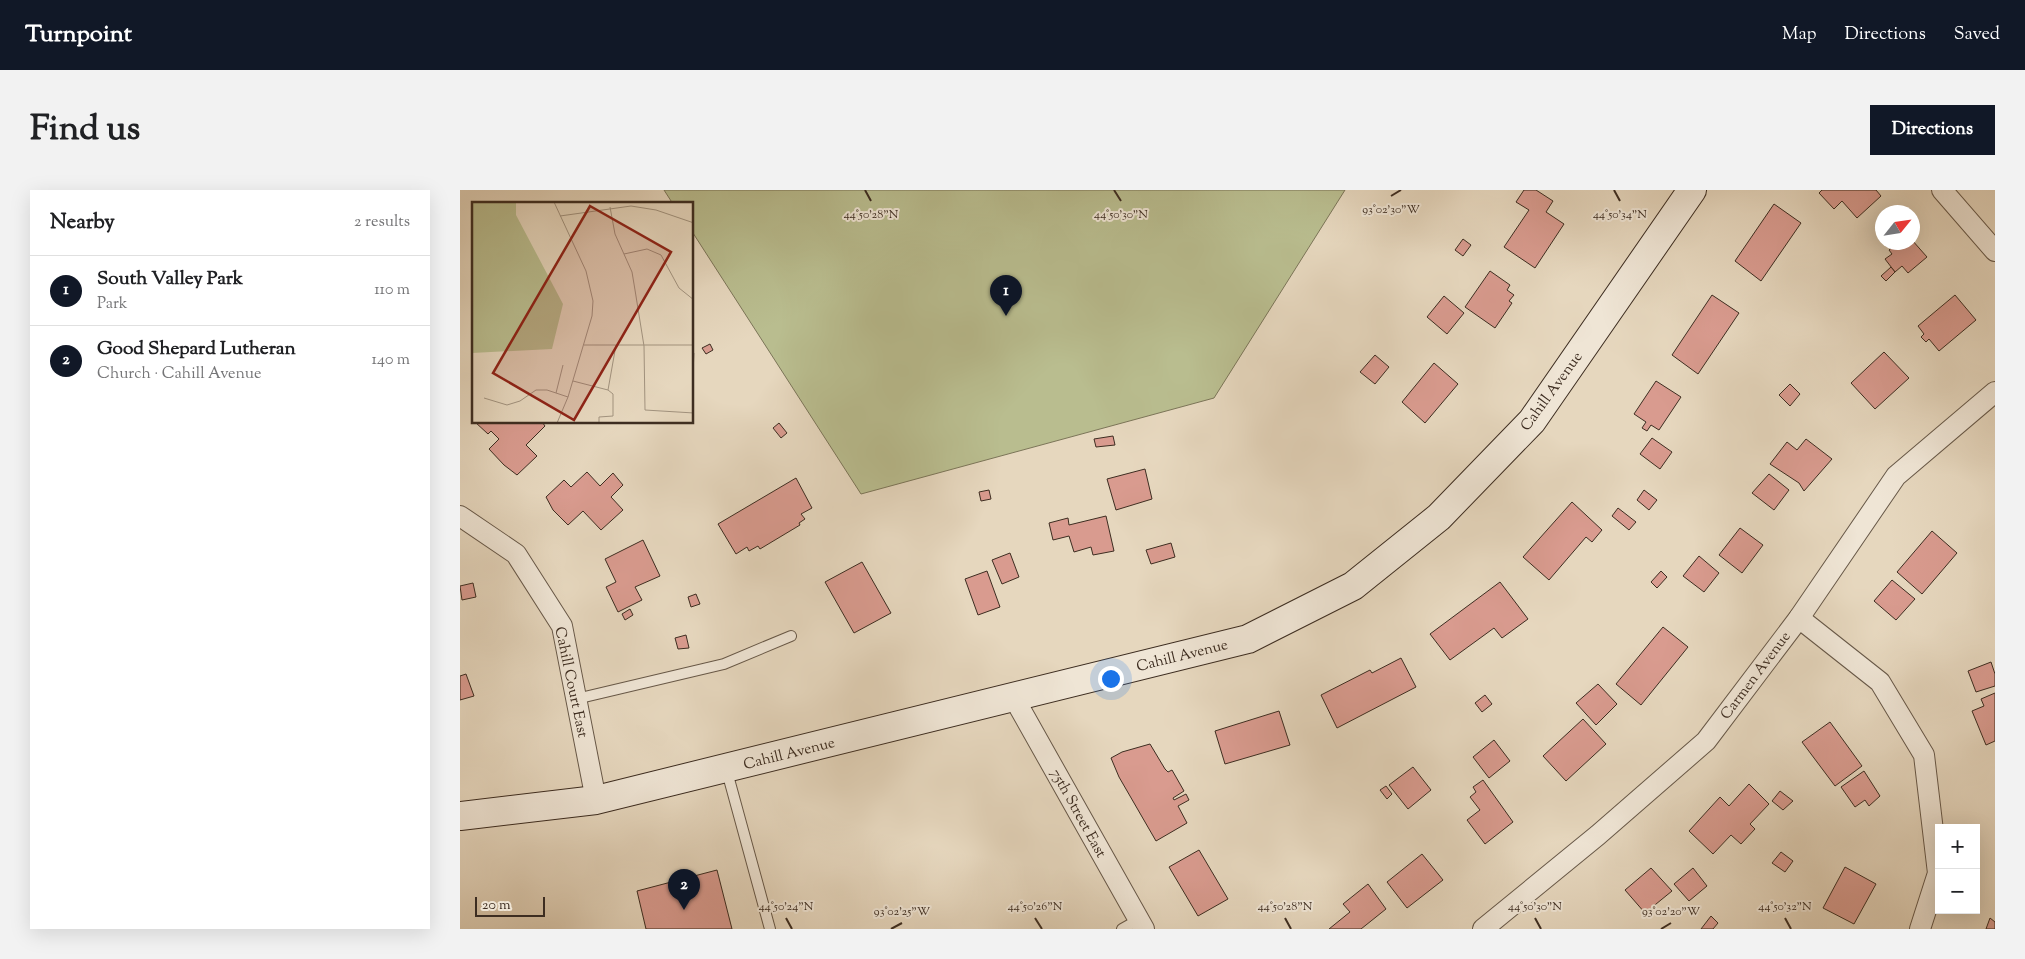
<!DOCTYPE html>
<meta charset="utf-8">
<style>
:root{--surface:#fff;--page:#f2f2f2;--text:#202124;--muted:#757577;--line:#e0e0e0;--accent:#111827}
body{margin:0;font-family:"Sorts Mill Goudy",serif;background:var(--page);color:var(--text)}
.controls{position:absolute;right:15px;bottom:15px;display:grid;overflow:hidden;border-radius:0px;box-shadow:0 5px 20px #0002}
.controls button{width:45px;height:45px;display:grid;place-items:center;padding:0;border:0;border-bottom:1px solid var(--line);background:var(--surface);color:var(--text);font:25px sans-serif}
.compass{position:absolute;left:1415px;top:15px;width:45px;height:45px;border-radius:50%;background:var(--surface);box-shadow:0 5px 20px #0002;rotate:60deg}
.scale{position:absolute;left:15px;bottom:12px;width:70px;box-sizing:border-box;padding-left:5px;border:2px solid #3d2d21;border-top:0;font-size:14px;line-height:18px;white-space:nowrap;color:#3d2d21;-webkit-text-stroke:4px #efe5d5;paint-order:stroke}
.you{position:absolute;left:650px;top:488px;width:18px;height:18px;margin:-12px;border:4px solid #fff;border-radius:50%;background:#1a73e8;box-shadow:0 0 0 8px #1a73e833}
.badge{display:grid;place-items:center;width:32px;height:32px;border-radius:50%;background:var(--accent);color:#fff;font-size:16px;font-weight:700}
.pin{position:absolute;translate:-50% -41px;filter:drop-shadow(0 1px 2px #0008)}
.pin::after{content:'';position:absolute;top:26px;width:18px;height:15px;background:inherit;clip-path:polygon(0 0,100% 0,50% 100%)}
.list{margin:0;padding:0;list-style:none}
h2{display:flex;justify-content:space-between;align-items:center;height:65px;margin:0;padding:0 20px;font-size:21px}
h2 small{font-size:16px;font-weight:400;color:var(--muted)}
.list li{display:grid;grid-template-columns:32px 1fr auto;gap:15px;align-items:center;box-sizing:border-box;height:70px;padding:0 20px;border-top:1px solid var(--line)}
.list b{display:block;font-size:19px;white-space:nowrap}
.list p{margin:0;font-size:16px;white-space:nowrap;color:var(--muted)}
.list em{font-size:16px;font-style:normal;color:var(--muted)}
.map{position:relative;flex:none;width:1535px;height:739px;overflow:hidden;border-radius:0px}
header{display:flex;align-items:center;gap:30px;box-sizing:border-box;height:70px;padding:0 25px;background:var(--accent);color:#fff}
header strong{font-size:24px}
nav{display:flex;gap:28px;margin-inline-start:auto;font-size:18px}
.intro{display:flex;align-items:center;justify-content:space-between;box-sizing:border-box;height:120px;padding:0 30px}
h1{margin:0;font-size:35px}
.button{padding:12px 22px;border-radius:0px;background:var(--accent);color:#fff;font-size:18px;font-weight:700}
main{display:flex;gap:30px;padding:0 30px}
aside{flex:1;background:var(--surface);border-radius:0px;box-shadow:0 5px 20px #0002}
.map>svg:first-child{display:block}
.green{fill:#b9bd8f;stroke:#7b7558}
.building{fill:#d99b8f;stroke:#3d2d21}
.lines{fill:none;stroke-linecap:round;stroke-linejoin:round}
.lane-casing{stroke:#675848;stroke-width:12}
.street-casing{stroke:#675848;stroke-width:22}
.secondary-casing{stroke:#3d2d21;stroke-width:30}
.lane{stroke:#efe5d5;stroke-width:10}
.street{stroke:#efe5d5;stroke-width:20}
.secondary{stroke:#efe5d5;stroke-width:28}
.ticks{fill:none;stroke:#3d2d21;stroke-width:2}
.labels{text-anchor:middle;stroke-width:4;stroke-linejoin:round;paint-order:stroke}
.street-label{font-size:15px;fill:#3d2d21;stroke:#efe5d5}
.inset-road{fill:none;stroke:#a2937f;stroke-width:1}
.view{fill:#8f2418;fill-opacity:0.15;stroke:#8f2418;stroke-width:2.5}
.inset-edge{fill:none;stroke:#3d2d21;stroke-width:2.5}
.ticks-label{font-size:12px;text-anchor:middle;fill:#3d2d21;stroke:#efe5d5;stroke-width:4;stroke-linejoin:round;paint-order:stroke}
</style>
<header>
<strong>Turnpoint</strong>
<nav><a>Map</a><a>Directions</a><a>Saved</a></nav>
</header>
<div class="intro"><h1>Find us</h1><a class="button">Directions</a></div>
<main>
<aside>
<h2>Nearby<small>2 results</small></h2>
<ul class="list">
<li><span class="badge">1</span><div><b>South Valley Park</b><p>Park</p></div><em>110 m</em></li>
<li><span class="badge">2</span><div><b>Good Shepard Lutheran</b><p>Church · Cahill Avenue</p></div><em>140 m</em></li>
</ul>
</aside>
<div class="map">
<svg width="1535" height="739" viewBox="0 0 1535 739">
<rect width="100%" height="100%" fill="#e6d7be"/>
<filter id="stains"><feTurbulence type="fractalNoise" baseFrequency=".004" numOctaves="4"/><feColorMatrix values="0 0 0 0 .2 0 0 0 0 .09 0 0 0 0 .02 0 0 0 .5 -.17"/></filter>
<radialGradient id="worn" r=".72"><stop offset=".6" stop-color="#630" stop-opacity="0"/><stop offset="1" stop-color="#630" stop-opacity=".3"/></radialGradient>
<path class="green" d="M204 0H885L754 208 401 304 233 43 232 14H213Z"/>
<g class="building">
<path d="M1064 0H1076L1093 11 1086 22 1104 34 1075 78 1044 57 1069 20 1056 12Z"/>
<path d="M1362 0H1416L1421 6 1397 28 1382 11 1374 19 1359 3Z"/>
<path d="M1314 14 1341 33 1301 91 1275 71Z"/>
<path d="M1003 49 1011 55 1003 66 995 60Z"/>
<path d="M1452 50 1467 67 1448 83 1442 76 1435 82 1425 69 1432 64 1429 60 1438 52H1452Z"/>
<path d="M1431 77 1435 82 1426 91 1421 86Z"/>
<path d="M1030 81 1050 95 1047 100 1054 105 1049 111 1052 113 1035 138 1005 117Z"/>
<path d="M1252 105 1279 123 1238 184 1212 165Z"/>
<path d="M1495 105 1516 130 1479 161 1469 149 1466 152 1461 147 1464 144 1458 136Z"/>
<path d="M984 106 1004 123 987 144 967 127Z"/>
<path d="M250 154 253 160 246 164 242 158Z"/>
<path d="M1424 162 1449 188 1415 219 1391 193Z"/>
<path d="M915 165 929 177 915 194 900 182Z"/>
<path d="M974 173 998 194 965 233 942 212Z"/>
<path d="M1196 191 1221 207 1199 240 1191 235 1187 241 1182 238 1186 232 1174 224Z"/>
<path d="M1330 194 1340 204 1330 216 1319 205Z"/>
<path d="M15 232H82L85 236 66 255 77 266 57 285 44 275 29 259 39 249 31 241 28 244Z"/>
<path d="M319 233 327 243 321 248 313 238Z"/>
<path d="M653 246 655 255 636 257 634 249Z"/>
<path d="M1192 248 1212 262 1200 279 1180 264Z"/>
<path d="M1346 249 1372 269 1344 301 1339 293 1310 274 1327 252 1337 260Z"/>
<path d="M685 279 692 309 656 320 647 289Z"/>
<path d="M127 282 140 296 153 283 163 295 151 307 163 320 141 340 123 321 108 335 93 320 86 307 104 290 111 297Z"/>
<path d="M1309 284 1329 300 1314 320 1292 303Z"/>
<path d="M336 288 352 318 341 324 345 329 339 333 340 335 300 359 298 356 289 361 287 357 276 364 258 334Z"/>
<path d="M529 300 531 309 521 311 519 302Z"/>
<path d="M1184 300 1197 310 1189 320 1177 310Z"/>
<path d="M1112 312 1142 340 1132 352 1126 347 1089 390 1063 367Z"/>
<path d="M1158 318 1176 332 1169 340 1152 326Z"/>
<path d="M646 326 654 361 633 365 631 357 614 362 609 346 593 350 589 333 608 328 609 335Z"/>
<path d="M1280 338 1303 355 1282 383 1259 365Z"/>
<path d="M1472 341 1497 363 1462 404 1437 382Z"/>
<path d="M183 350 200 386 175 397 182 410 158 422 146 397 156 392 145 369Z"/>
<path d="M711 353 715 367 691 374 686 360Z"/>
<path d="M550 363 559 387 542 394 532 370Z"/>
<path d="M1239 366 1259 383 1244 402 1223 386Z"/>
<path d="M402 372 431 423 394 443 365 392Z"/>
<path d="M527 381 540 417 518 425 505 389Z"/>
<path d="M1201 381 1207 387 1197 398 1191 392Z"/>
<path d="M1432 390 1455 409 1436 430 1414 411Z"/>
<path d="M1040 392 1068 429 1042 448 1034 438 990 470 970 444Z"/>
<path d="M13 393 16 407 2 410 0 396Z"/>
<path d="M236 404 240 414 231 417 228 407Z"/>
<path d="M170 419 173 425 165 430 162 424Z"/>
<path d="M1203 437 1228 457 1181 515 1156 494Z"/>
<path d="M226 445 229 458 218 459 215 448Z"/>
<path d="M941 468 956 497 877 538 861 505 910 480 912 483Z"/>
<path d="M1531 472 1535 484V496L1516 502 1508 481Z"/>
<path d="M6 484 14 506 0 510V486Z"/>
<path d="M1138 494 1157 514 1136 535 1116 513Z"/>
<path d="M1535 503V551L1526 555 1512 521 1524 516 1521 509Z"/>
<path d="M1025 505 1032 514 1022 522 1015 513Z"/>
<path d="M819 521 830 555 765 574 755 541Z"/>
<path d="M1123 529 1146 554 1106 591 1083 566Z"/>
<path d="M1370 532 1402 576 1375 596 1342 552Z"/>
<path d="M1034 550 1050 571 1029 588 1013 567Z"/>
<path d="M690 554 705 579 708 582 712 580 724 601 713 608 714 610 726 604 729 610 718 616 727 633 696 651 659 587 651 568 662 562Z"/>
<path d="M953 577 971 600 948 619 929 595Z"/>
<path d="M1404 581 1420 606 1409 616 1405 610 1395 617 1381 597Z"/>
<path d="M1023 590 1053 632 1025 654 1007 630 1020 620 1010 607 1016 602 1013 597Z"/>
<path d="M1289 594 1309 614 1290 634 1295 639 1281 654 1271 645 1253 664 1229 641 1260 607 1269 616Z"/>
<path d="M926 596 932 604 927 609 920 600Z"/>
<path d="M1320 601 1333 611 1323 620 1312 611Z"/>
<path d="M739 660 768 709 738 726 709 677Z"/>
<path d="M1321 662 1333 671 1325 682 1312 673Z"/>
<path d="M962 664 983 690 947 718 927 692Z"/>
<path d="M1385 677 1416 694 1394 734 1363 718Z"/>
<path d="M1191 678 1212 701 1185 723 1165 700Z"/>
<path d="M1233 678 1247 696 1229 711 1214 694Z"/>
<path d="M257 680 272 739H186L177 701Z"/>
<path d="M908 694 926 719 901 739H869L890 722 883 714Z"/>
<path d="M1251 726 1258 733 1253 739H1241Z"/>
<path d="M1530 728 1535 732V739H1526Z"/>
</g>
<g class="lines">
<g class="lane-casing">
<g id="lane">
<path d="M116 509 264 474 331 446"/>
<path d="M266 578 310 739"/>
<path d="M662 739 678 730"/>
</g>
</g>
<g class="street-casing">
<g id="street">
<path d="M1482 0 1535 61"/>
<path d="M0 326 56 364 102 436 136 610"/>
<path d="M1339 428 1420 492 1464 565 1478 683 1460 739"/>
<path d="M554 508 684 739"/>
<path d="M1023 739 1138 645 1246 551 1339 428 1436 286 1535 202"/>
</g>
</g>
<g class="secondary-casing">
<path id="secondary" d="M0 626 136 610 788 449 893 396 979 327 1072 231 1232 0"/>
</g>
<use href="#lane" class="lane"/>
<use href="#street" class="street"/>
<use href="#secondary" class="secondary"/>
</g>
<path class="ticks" d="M405 0 411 11M654 0 661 11M1154 0 1160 11M931 6 941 0M326 728 332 739M575 728 582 739M825 728 831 739M1075 728 1081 739M1325 728 1331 739M431 739 442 733M1201 739 1211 733"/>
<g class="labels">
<g class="street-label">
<text transform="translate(1091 201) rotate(-54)" y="5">Cahill Avenue</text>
<text transform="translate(722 465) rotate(-14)" y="5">Cahill Avenue</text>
<text transform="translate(1295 485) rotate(-53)" y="5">Carmen Avenue</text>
<text transform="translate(112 492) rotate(78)" y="5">Cahill Court East</text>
<text transform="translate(329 563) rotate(-14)" y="5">Cahill Avenue</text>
<text transform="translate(619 623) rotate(61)" y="5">75th Street East</text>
</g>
</g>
<g transform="translate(12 12)">
<rect width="221" height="221" fill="#e6d7be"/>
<path d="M0 0H44V13L91 102 80 147 0 151Z" fill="#b9bd8f"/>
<path class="inset-road" d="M82 0 114 69 121 99 120 114 96 195 85 221M138 5 143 32 160 70 163 88 172 144 173 208 222 211M88 14 159 4 184 8 222 21M152 52 175 47 189 53 207 86 222 98M112 143H222M221 170 222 151M101 179 136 188M84 191 91 163M12 196 35 203 48 199 64 188H75L96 195M127 221V215L141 214V192L136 188 144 143"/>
<path class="view" d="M118 4 199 50 102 218 21 171Z"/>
<rect width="221" height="221" class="inset-edge"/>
</g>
<g class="ticks-label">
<text x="931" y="23">93°02'30"W</text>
<text x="411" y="28">44°50'28"N</text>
<text x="1160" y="28">44°50'34"N</text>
<text x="661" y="28">44°50'30"N</text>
<text x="326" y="720">44°50'24"N</text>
<text x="575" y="720">44°50'26"N</text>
<text x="825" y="720">44°50'28"N</text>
<text x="1075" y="720">44°50'30"N</text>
<text x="1325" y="720">44°50'32"N</text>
<text x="442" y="725">93°02'25"W</text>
<text x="1211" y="725">93°02'20"W</text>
</g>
<rect width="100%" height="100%" filter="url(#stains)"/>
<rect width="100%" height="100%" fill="url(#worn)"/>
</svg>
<div class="controls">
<button>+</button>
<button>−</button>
</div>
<svg class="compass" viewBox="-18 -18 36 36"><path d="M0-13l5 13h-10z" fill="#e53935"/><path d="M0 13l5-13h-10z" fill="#757577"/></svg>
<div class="scale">20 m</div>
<div class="you"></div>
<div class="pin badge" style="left:546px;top:126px">1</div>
<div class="pin badge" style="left:224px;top:720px">2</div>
</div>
</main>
